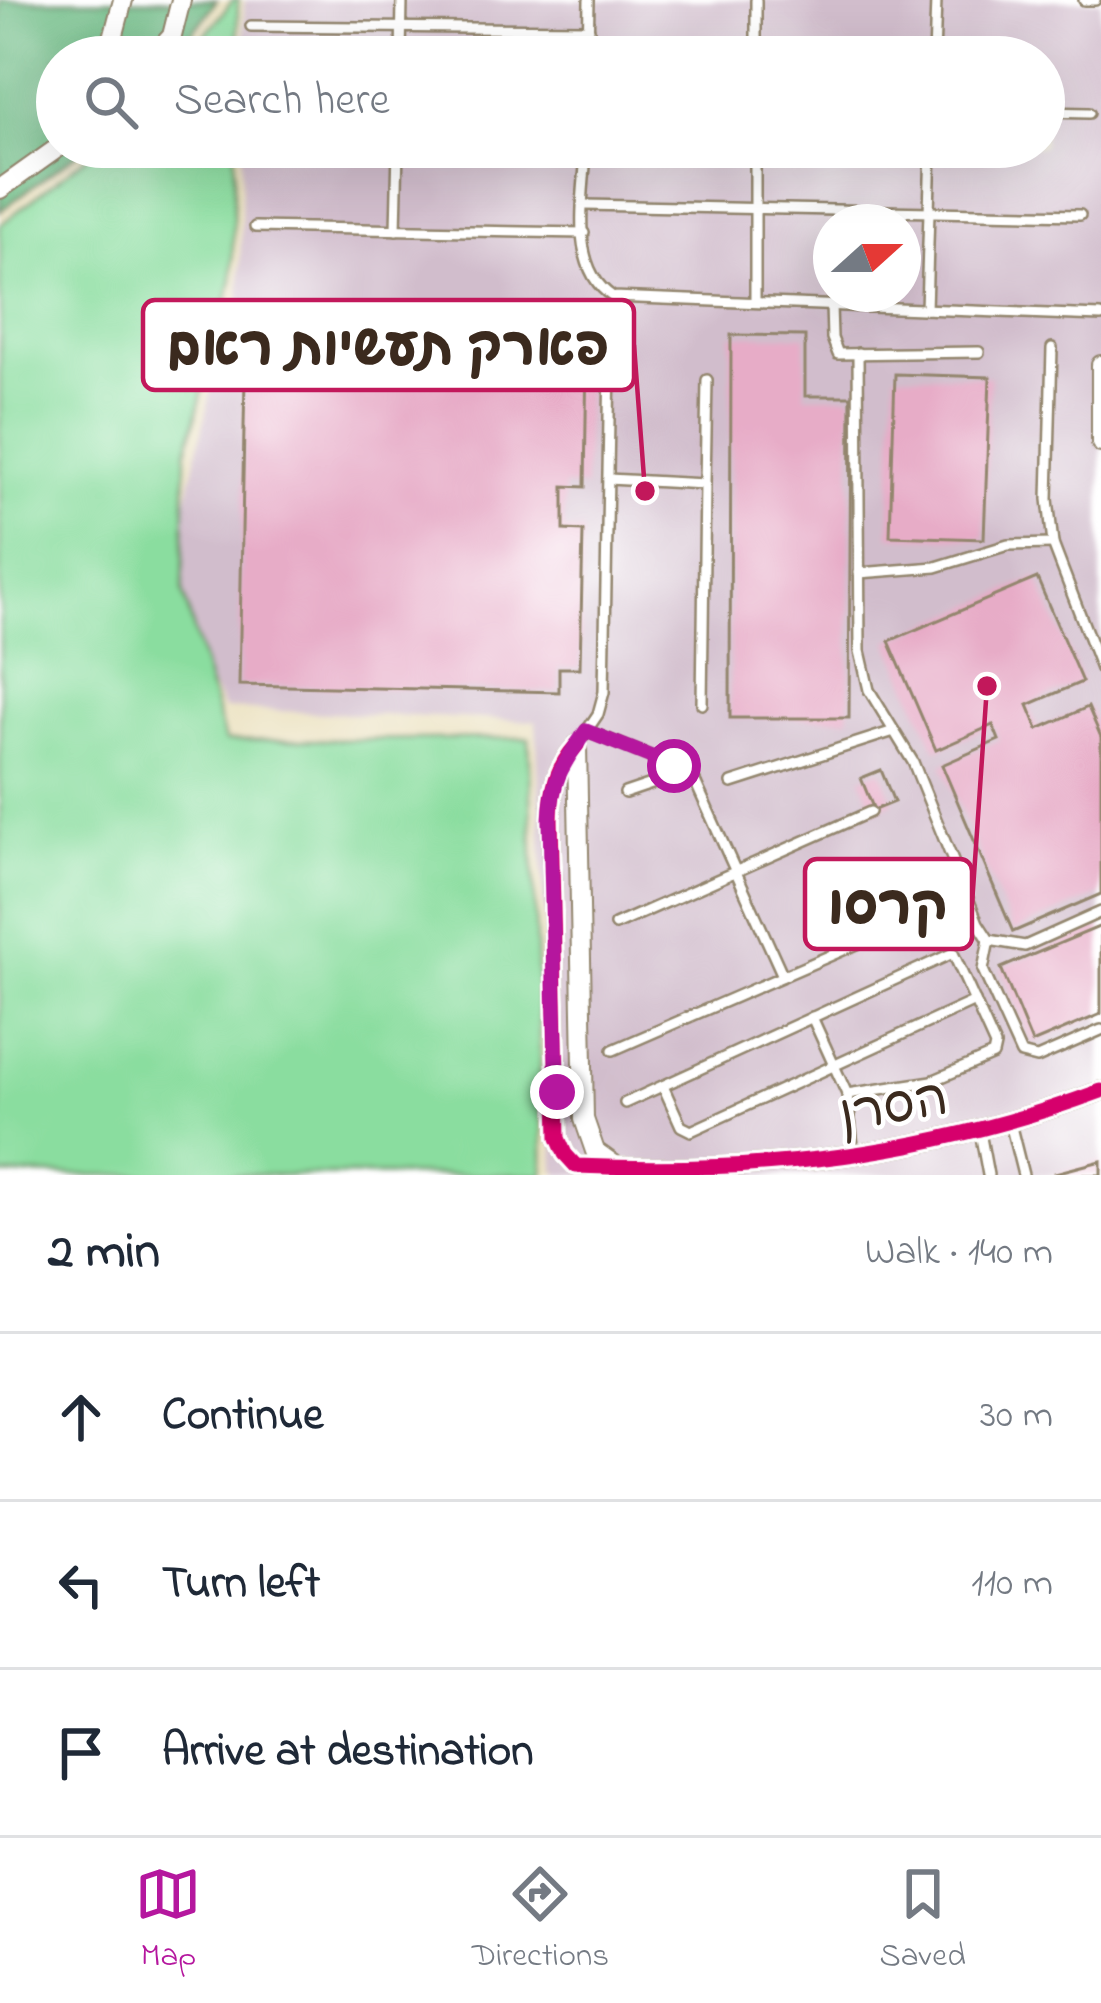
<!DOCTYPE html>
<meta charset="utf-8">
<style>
:root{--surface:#fff;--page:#f6f6f7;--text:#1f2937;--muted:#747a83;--line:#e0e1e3;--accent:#b5179e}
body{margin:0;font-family:"Indie Flower","Playpen Sans Hebrew",sans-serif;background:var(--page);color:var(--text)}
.compass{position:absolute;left:813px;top:204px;width:108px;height:108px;border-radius:50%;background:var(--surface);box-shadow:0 12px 48px #0002;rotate:69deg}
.stop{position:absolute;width:36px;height:36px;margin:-27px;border:9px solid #b5179e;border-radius:50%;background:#fff}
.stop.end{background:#b5179e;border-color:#fff;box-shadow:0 3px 12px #0008}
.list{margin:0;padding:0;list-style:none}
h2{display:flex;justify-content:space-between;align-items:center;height:156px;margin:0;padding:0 48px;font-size:51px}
h2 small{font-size:39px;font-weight:400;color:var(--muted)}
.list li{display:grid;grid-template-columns:78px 1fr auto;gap:36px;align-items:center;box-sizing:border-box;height:168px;padding:0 48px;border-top:3px solid var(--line)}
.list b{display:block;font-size:45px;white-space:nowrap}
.list em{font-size:39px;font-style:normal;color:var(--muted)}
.icon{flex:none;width:66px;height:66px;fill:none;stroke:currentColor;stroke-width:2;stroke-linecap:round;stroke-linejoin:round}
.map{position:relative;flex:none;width:1101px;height:1175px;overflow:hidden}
.search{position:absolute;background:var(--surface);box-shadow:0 12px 48px #0002;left:36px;right:36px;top:36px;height:132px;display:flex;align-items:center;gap:30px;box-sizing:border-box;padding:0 42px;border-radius:66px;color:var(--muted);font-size:45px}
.sheet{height:660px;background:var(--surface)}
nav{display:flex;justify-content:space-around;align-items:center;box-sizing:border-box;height:168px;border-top:3px solid var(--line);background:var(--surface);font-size:33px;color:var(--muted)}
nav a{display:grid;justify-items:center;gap:6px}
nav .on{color:var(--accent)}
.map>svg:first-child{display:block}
.industrial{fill:#d1bdcc;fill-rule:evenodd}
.green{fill:#8add9f;stroke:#62845e;stroke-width:3}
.forest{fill:#6fbc86;stroke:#557352;stroke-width:3}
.building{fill:#e7acc7}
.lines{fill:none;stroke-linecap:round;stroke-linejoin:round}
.lane-casing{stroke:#93866e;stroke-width:14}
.street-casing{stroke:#93866e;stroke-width:22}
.lane{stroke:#fff;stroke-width:9}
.street{stroke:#fff;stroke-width:18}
.cycleway-casing{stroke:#fff;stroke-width:22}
.cycleway{stroke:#d6006c;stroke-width:15}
.route{stroke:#b5179e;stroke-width:15}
.labels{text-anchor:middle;stroke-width:9;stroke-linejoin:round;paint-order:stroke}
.street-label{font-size:51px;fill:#3b2a1e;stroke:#fff}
.leader{fill:none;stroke:#c2185b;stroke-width:4.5}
.callout-dot{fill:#c2185b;stroke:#fff;stroke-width:4.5}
.callout{fill:#fff;stroke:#c2185b;stroke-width:4.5}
.callout-label{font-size:54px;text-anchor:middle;font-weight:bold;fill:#3b2a1e}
</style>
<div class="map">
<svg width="1101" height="1175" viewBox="0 0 1101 1175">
<rect width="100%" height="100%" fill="#fff"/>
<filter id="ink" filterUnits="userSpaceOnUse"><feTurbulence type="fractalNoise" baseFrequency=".00833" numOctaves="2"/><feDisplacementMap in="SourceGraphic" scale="24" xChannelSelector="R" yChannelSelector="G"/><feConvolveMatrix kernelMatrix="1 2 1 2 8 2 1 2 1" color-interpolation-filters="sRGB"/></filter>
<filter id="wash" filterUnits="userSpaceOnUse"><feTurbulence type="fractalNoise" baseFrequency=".004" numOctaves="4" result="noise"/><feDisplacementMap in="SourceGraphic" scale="48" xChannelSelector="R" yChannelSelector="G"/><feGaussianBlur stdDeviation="2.7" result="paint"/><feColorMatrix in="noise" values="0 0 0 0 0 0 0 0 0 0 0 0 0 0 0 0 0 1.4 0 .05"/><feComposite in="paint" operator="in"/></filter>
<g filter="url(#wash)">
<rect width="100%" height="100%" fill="#ebe1bf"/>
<path class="industrial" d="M244 0H1101V1175H560L555 1170 536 721 223 709 165 596 212 386 239 335 242 147H1044V57H243ZM831 222H903V294H831Z"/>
<g class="green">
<path d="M233 0H238L237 57H188Z"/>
<path d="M99 147H235L232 280 186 454 183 592 225 741 529 738 544 1175H0V225Z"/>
</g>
<path class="forest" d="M0 0H217L175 57H57V147H86L0 211Z"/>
<g id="blocks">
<g class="building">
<path d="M246 325 564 332 563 353H587L585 487 564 486V530L583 531 580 668H559V692L239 685Z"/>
<path d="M731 335 805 336V396H851L849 718H730Z"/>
<path d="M895 374 990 377 984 539 890 536Z"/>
<path d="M1037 578 1082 682 1028 705 1038 729 1088 707 1101 737V894L1013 932 942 765 999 740 993 725 936 750 889 641Z"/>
<path d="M881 770 894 802 874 810 861 778Z"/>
<path d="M1101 926V1014L1032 1043 1001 968Z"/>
<path d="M1101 1161V1175H1055V1173Z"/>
</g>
</g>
</g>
<g filter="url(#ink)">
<use href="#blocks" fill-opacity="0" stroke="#93866e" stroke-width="3"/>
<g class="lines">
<g class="lane-casing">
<g id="lane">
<path d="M1084 0H1095"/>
<path d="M251 26 589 29"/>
<path d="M401 57 402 0"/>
<path d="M588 57 589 0"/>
<path d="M756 57V0"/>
<path d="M934 57 936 0"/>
<path d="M1044 112 1089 113"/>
<path d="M586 147C585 196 567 267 613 297L1101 316"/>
<path d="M585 205 1080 215"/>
<path d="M255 227 584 233"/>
<path d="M396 230 398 147"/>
<path d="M755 302V147"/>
<path d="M831 305 832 338 838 354 979 352"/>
<path d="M926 309 931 147"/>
<path d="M1052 348 1048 499 1053 544 1101 669"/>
<path d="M858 353 860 651 869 690 913 762 978 923 989 940 1025 946 1101 912"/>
<path d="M608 479 705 484 707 380"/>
<path d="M859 573 936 567 1008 545 1053 544"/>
<path d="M702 704 705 484"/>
<path d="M587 731 674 766 694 779 783 976"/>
<path d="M577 745 598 714 604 692 610 364"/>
<path d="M732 783 894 731"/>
<path d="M625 793 684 773"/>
<path d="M615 925 870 812"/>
<path d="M989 940 983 970 1021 1054 1037 1058 1101 1030"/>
<path d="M812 1017 847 1094 854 1154"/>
<path d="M613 1050 933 911"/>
<path d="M663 1086 681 1126 691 1131 975 1001"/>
<path d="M625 1103 953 953 995 1046 993 1055 932 1081 847 1094"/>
<path d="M1010 1123 1023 1175"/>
<path d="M980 1132 988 1175"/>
</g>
</g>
<g class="street-casing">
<g id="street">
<path d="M108 57 123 0"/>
<path d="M153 57 172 36 181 0"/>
<path d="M0 189 59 147"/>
<path d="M1101 365V443"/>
<path d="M577 745C556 767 551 790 551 820L558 1138 565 1154 576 1166C762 1174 926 1156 1101 1091"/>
<path d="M577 745 584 1119 595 1151 616 1166"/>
</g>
</g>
<use href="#lane" class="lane"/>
<use href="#street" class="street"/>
<g class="cycleway-casing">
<path id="cycleway" d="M577 745C556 767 551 790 551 820L558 1138 565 1154 576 1166C762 1174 926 1156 1101 1091"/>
</g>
<use href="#cycleway" class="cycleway"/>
</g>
</g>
<g class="lines" filter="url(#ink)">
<path class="route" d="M557 1092 550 820C552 777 563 765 586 731L674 766"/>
</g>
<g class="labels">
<g class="street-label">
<text transform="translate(893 1104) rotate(-10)" y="18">הסרן</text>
</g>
</g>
<path class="leader" d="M645 491L634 345M987 686L972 904"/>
<g class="callout-dot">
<circle cx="645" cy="491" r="12"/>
<circle cx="987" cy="686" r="12"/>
</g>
<g class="callout">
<rect x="143" y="300" width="491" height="90" rx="12"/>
<rect x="805" y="859" width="167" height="90" rx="12"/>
</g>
<g class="callout-label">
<text x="388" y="364">פארק תעשיות ראם</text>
<text x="888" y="923">קרסו</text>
</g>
</svg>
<svg class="compass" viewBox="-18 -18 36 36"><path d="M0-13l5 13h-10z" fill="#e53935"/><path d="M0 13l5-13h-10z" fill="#747a83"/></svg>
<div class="stop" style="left:674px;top:766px"></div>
<div class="stop end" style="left:557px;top:1092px"></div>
<div class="search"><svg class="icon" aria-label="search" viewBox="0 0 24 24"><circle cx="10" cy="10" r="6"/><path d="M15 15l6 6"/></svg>Search here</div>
</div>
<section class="sheet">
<h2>2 min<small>Walk · 140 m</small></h2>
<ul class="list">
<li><svg class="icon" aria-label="ahead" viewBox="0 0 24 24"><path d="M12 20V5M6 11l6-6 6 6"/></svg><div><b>Continue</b></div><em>30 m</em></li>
<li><svg class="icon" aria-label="left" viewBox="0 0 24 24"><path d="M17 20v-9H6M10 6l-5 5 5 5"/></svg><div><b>Turn left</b></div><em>110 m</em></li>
<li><svg class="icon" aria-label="arrive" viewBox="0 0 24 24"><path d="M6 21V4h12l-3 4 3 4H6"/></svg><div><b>Arrive at destination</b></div></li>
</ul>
</section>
<nav>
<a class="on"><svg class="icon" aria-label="map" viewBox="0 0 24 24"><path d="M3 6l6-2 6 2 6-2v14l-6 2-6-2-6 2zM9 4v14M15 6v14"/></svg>Map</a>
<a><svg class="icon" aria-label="directions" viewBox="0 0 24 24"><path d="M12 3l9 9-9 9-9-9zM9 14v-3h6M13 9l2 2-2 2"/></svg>Directions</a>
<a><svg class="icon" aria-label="saved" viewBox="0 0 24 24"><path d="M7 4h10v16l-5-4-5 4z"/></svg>Saved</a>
</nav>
